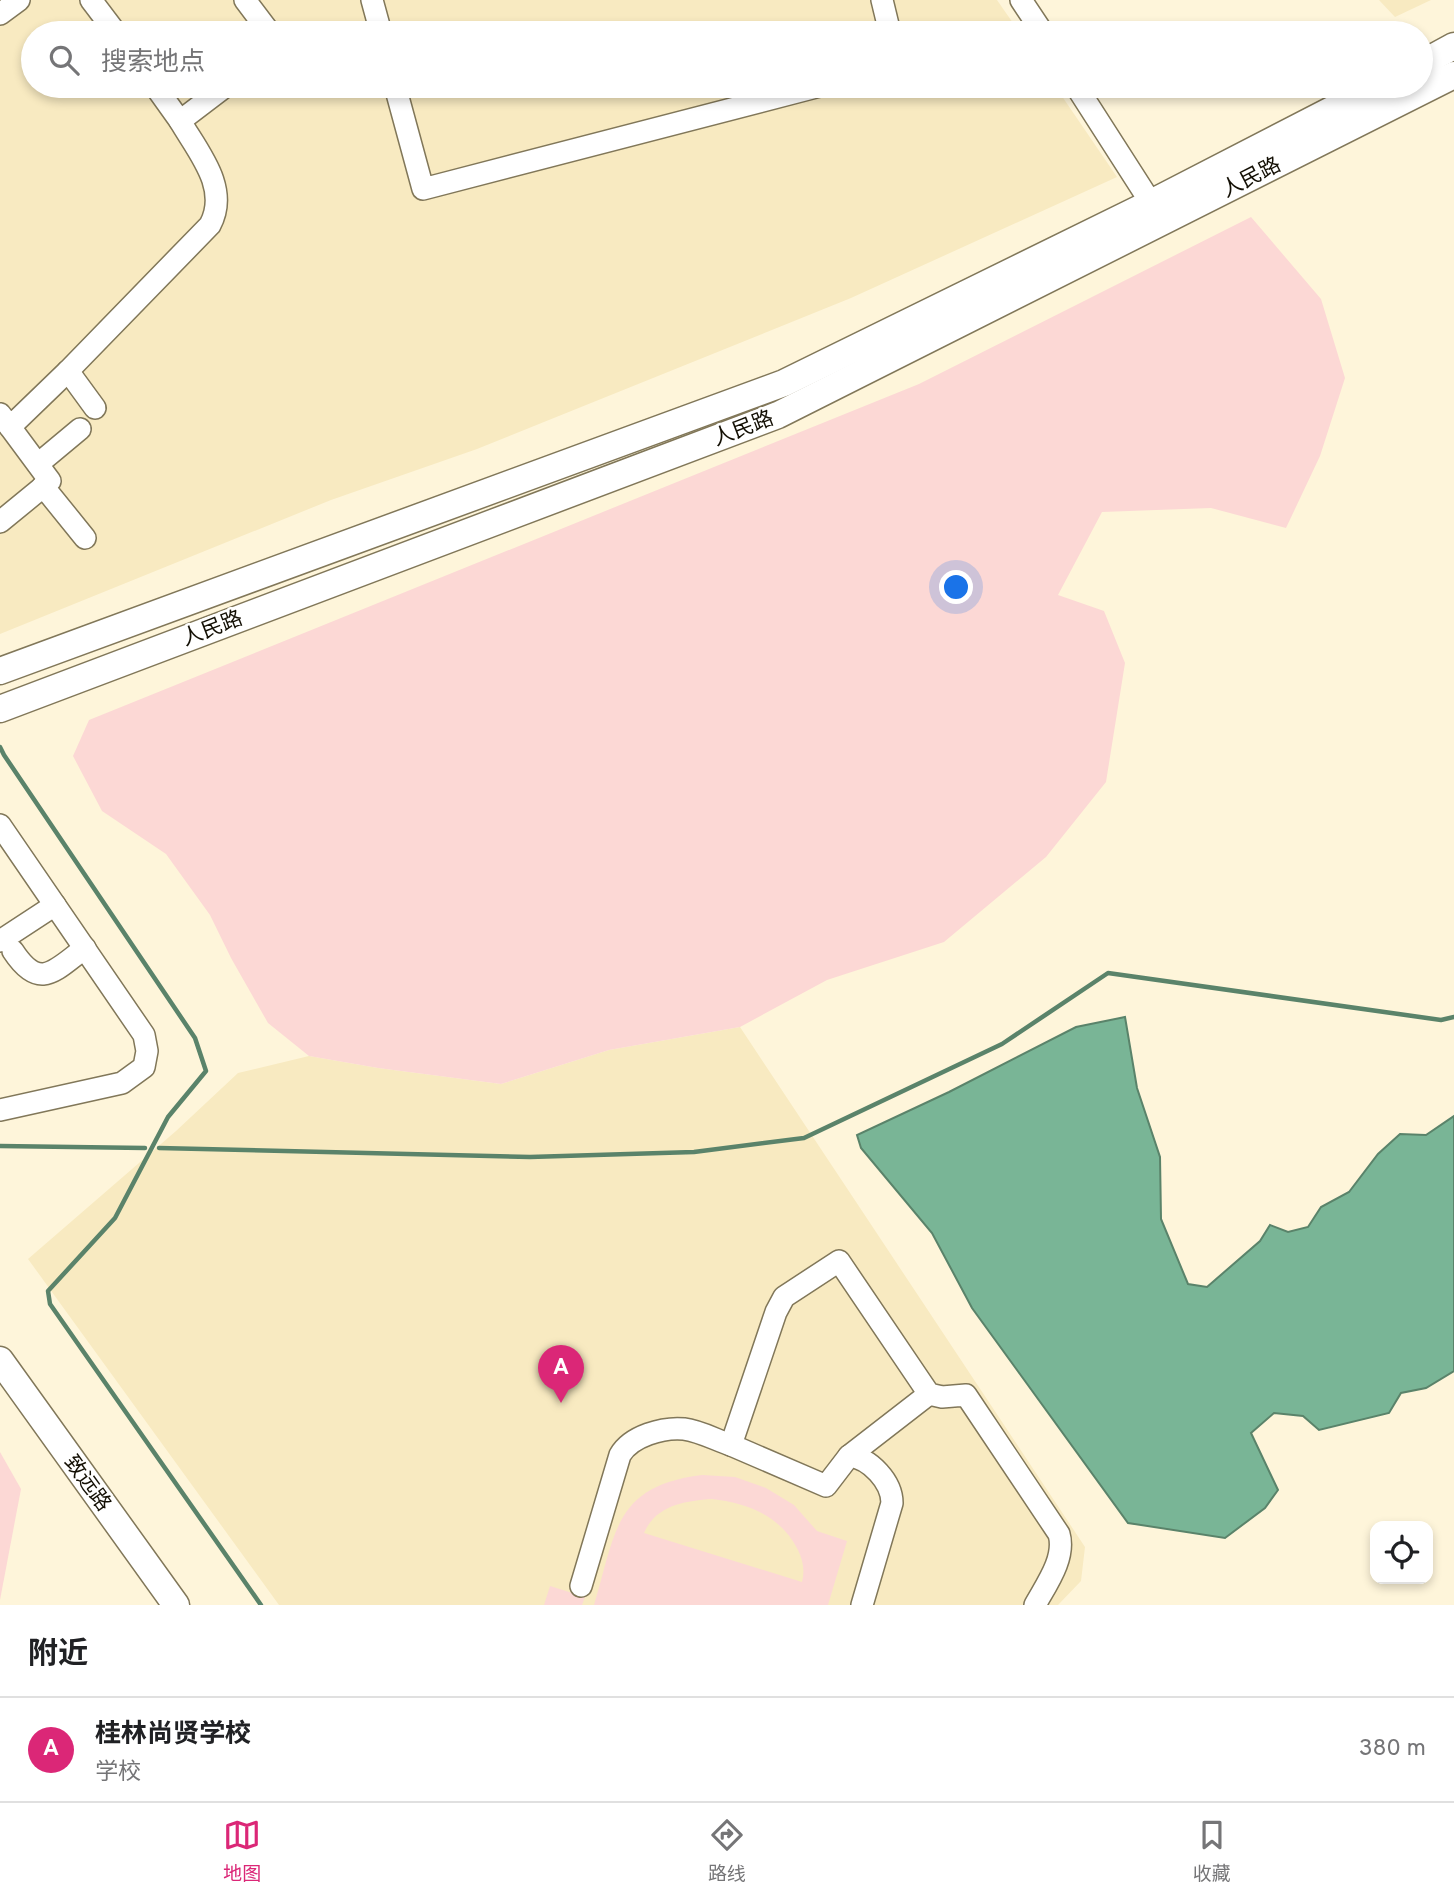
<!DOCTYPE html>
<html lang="zh">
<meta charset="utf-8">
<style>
:root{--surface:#fff;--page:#f2f2f2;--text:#202124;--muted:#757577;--line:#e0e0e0;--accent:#db2777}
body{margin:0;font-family:Overpass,"Noto Sans SC",sans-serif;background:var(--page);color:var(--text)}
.controls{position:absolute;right:21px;bottom:21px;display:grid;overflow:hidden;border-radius:14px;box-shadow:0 4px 10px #0003}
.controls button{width:63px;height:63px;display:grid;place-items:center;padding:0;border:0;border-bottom:2px solid var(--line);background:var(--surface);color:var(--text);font:35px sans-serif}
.you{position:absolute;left:957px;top:588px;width:24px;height:24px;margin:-18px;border:5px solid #fff;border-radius:50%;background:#1a73e8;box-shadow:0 0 0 10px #1a73e833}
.badge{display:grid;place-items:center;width:46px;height:46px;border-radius:50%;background:var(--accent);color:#fff;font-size:23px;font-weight:700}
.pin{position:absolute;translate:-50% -58px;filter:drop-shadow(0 2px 4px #0008)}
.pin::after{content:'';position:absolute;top:37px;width:24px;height:21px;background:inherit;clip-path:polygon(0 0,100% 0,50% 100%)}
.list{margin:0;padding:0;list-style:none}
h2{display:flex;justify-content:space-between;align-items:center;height:91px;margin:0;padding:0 28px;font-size:30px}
h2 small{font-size:23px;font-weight:400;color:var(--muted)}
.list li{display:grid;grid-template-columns:46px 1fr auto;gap:21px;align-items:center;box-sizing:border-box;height:105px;padding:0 28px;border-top:2px solid var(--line)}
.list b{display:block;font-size:26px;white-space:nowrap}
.list p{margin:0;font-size:23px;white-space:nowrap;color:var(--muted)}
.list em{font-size:23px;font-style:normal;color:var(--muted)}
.icon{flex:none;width:38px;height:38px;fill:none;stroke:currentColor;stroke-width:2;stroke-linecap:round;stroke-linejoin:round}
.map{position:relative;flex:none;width:1454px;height:1605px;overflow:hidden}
.search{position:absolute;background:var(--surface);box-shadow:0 4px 10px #0003;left:21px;right:21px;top:21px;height:77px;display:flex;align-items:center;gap:18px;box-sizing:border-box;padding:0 24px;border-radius:38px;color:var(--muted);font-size:26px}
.sheet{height:196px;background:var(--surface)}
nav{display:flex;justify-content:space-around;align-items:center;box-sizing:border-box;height:98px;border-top:2px solid var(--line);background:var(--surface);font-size:19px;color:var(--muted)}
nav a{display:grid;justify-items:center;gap:4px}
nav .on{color:var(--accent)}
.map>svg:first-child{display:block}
.built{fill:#f8eac1}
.green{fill:#fcd8d5;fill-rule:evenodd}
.water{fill:#79b596;stroke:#5a836a;stroke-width:2}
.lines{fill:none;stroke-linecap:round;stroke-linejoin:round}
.stream{stroke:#5a836a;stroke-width:4.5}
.minor-casing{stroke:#817759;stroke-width:24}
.major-casing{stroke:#817759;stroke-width:29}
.minor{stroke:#fff;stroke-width:21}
.major{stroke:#fff;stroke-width:26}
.labels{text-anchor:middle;stroke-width:5;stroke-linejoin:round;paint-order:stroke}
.street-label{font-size:21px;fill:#130f04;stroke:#fff}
</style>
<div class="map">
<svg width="1454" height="1605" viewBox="0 0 1454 1605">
<rect width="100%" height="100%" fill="#fef5da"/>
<g class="built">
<path d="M0 0H997L1020 33H33V86H1055L1117 177 851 298 477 449 331 500 0 634Z"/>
<path d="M1379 0H1431L1395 17Z"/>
<path d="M740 1027 1085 1547 1081 1581 1058 1605H279L28 1259 176 1131 238 1073 309 1056 378 1068 501 1084 609 1050Z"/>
</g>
<g class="green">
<path d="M1251 217 1321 299 1345 378 1320 456 1286 528 1211 508 1102 512 1058 595 1104 611 1125 663 1106 782 1046 857 944 942 827 980 740 1027 609 1050 501 1084 378 1068 309 1056 268 1023 231 958 210 915 166 854 102 811 73 756 89 720 919 384Z"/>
<path d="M0 1452 21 1489 0 1600Z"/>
<path d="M702 1475 735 1477 766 1488 794 1505 817 1531 847 1541 828 1605H594C616 1532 614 1486 702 1475ZM712 1499C748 1503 781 1516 798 1550 803 1560 805 1571 802 1582L644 1533C656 1505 685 1501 712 1499Z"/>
<path d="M550 1586 585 1597 582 1605H544Z"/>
</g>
<path class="water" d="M1125 1017 1137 1088 1160 1157 1161 1219 1188 1284 1207 1287 1260 1241 1270 1225 1288 1232 1308 1227 1321 1207 1349 1192 1378 1154 1400 1134 1426 1135 1454 1116V1371L1426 1388 1401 1393 1389 1413 1319 1430 1303 1416 1274 1413 1251 1433 1278 1490 1265 1508 1225 1538 1128 1523 972 1308 932 1233 861 1148 857 1135 949 1092 1076 1027Z"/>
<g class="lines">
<g class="stream">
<path d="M0 747 4 755 195 1038 206 1071 168 1117 115 1218 48 1291 50 1304 261 1605"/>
<path d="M0 1146 145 1148"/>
<path d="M159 1148 530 1157 694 1152 804 1138 1002 1044 1108 973 1441 1020 1454 1017"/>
</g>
<g class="minor-casing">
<g id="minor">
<path d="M91 0 116 33"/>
<path d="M245 0 270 33"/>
<path d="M372 0 381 33"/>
<path d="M882 0 890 33"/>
<path d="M1021 0 1043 33"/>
<path d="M0 14 19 0"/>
<path d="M155 86 180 121 226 86"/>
<path d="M395 86 423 189 820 86"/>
<path d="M1076 86 1151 203"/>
<path d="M68 371 95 408"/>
<path d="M0 414 10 427 68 371 210 225C230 188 198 152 180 121"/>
<path d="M38 464 80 429"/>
<path d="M43 486 85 538"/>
<path d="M0 522 50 481 10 427"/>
<path d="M0 825 144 1035 147 1051 144 1067 122 1083 0 1110"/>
<path d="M0 941 55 905"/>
<path d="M13 951C40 992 55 970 85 948"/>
<path d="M849 1456 929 1394"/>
<path d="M581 1586 620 1455C631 1436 663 1427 684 1429 700 1431 716 1440 731 1445"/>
<path d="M862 1605 892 1503C892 1482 870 1458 849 1456L826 1486 731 1445 776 1312 784 1297 839 1261 929 1394 942 1397 966 1395 1059 1534C1066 1558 1046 1585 1035 1605"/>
</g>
</g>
<g class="major-casing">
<g id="major">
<path d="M1421 64 1454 46"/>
<path d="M0 671 784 383 1151 203 1378 86"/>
<path d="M0 709 778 415 1454 75"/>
<path d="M0 1360 176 1605"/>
</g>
</g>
<use href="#minor" class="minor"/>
<use href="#major" class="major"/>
</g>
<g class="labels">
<g class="street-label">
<text transform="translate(1251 177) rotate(-27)" y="7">人民路</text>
<text transform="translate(743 428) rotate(-21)" y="7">人民路</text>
<text transform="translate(212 628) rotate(-21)" y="7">人民路</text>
<text transform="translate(88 1483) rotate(54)" y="7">致远路</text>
</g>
</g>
</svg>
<div class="controls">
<button><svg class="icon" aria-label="locate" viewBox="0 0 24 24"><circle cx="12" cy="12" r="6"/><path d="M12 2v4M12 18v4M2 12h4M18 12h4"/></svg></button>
</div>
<div class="you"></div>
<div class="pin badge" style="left:561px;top:1403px">A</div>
<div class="search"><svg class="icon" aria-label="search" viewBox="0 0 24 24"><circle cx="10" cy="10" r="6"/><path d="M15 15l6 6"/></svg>搜索地点</div>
</div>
<section class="sheet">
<h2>附近<small></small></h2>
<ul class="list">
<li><span class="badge">A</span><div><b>桂林尚贤学校</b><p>学校</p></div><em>380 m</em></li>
</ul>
</section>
<nav>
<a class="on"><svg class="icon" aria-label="map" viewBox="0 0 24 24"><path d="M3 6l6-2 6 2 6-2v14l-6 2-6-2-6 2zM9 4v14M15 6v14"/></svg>地图</a>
<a><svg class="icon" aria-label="directions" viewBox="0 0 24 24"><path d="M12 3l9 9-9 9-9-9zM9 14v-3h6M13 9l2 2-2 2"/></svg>路线</a>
<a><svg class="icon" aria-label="saved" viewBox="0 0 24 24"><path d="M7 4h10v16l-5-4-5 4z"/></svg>收藏</a>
</nav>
